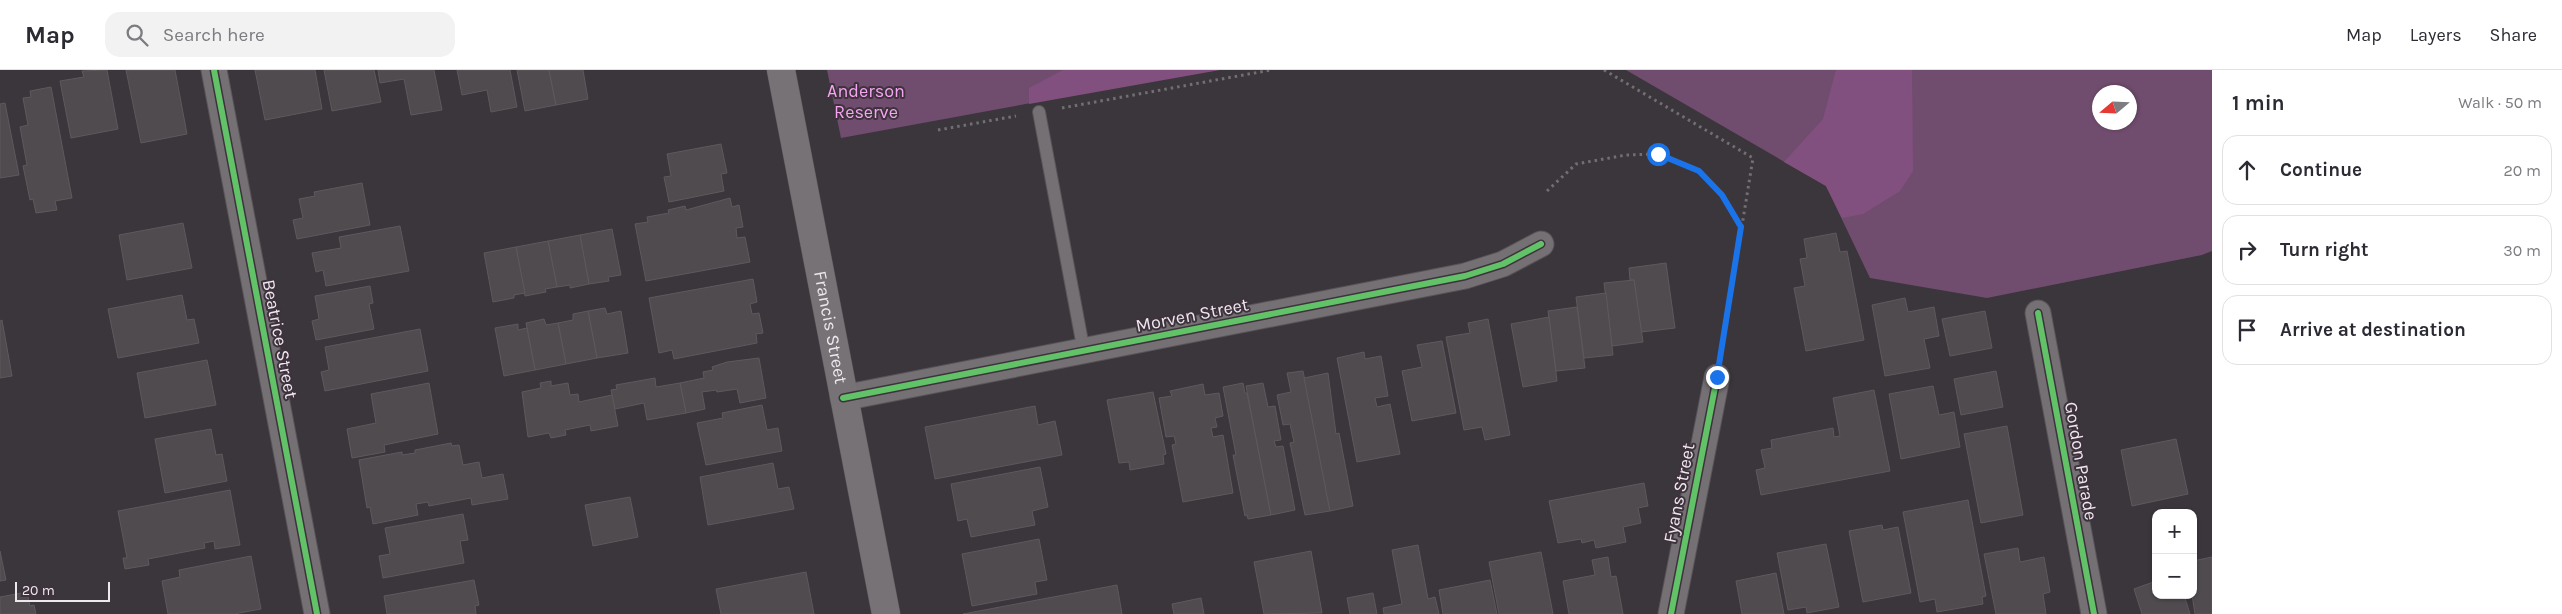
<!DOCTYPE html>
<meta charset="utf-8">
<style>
:root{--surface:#fff;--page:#f2f2f3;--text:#2b2b33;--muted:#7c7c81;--line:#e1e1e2}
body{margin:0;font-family:Karla,sans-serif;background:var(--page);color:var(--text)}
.controls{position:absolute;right:15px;bottom:15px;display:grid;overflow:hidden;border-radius:10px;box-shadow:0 1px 4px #0004}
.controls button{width:45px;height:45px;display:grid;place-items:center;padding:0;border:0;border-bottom:1px solid var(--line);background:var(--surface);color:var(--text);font:25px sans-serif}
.compass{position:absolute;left:2092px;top:15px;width:45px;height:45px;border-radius:50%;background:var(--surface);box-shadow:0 1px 4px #0004;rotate:251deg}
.scale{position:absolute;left:15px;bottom:12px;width:95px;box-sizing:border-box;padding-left:5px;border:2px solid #eee8ee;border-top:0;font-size:14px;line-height:18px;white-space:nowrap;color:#eee8ee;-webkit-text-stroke:4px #3e333d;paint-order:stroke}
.stop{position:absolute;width:15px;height:15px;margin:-11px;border:4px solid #1a73e8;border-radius:50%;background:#fff}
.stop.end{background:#1a73e8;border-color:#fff;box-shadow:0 1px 5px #0008}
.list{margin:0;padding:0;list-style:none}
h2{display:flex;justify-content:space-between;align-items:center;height:65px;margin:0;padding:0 20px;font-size:21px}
h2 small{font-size:16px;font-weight:400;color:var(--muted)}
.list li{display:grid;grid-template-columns:32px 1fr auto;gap:15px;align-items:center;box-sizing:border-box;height:70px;margin:0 10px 10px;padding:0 10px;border:1px solid var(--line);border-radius:15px}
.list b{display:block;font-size:19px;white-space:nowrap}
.list em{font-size:16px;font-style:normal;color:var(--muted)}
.icon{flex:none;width:28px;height:28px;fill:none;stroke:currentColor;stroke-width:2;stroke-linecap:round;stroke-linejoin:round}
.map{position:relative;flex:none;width:2212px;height:544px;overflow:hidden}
header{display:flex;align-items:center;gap:30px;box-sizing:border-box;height:70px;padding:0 25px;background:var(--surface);border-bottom:1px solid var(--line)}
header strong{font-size:24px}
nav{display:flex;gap:28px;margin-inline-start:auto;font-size:18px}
.search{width:350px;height:45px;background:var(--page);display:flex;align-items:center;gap:12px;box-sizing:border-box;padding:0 18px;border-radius:15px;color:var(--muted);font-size:19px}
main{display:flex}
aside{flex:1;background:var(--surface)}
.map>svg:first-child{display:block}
.green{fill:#704c6e;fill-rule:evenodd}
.forest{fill:#82507f}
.building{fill:#4f4b4f;stroke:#5d595d}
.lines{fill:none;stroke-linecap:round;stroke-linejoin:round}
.service-casing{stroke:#575357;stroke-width:14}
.minor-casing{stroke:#575357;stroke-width:27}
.secondary-casing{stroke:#575357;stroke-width:29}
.path{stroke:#726f72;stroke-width:3;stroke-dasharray:2.5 4;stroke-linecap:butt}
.service{stroke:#747074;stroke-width:12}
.minor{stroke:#747074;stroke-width:25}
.secondary{stroke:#767276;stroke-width:28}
.cycleway-casing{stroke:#3e333d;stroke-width:9}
.cycleway{stroke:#61c268;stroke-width:6}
.route{stroke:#1a73e8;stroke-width:6}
.labels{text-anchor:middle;stroke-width:4;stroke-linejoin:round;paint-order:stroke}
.park-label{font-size:18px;fill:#f6a5f2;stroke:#3e333d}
.street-label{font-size:18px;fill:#eee8ee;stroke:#3e333d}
</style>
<header>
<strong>Map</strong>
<div class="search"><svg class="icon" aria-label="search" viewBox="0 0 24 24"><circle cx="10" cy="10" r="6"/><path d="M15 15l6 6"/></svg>Search here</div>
<nav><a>Map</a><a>Layers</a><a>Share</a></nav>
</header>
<main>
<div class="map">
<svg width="2212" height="544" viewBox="0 0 2212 544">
<rect width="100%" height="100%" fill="#3b363b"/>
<g class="green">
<path d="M827 0H1210L841 68Z"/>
<path d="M1626 0H2212V181L2202 185 1987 228 1870 208 1826 116ZM2100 22H2130V52H2100Z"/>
</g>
<g class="forest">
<path d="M1063 0H1220L1029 34V18Z"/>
<path d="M1836 0H1912L1913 101 1900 121 1863 144 1842 148 1826 116 1784 92 1823 49Z"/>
</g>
<g class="building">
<path d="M107 0 118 59 71 68 60 11 84 7 82 1Z"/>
<path d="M126 0H175L187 64 141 73Z"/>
<path d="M255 0H315L322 39 265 50Z"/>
<path d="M324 0H374L381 32 332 41Z"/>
<path d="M378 0H434L442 40 411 45 404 9 380 13Z"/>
<path d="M457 0H510L517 37 491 42 487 20 462 25Z"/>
<path d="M517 0H549L556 35 525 41Z"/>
<path d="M549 0H583L588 29 556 35Z"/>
<path d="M51 17 72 128 55 131 57 140 36 143 33 129 30 130 23 96 27 95 20 57 28 55 23 28 31 27 30 21Z"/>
<path d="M5 33 19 105 0 108V34Z"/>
<path d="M721 74 727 103 721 104 724 121 669 132 664 107 671 106 667 84Z"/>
<path d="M362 113 370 155 297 169 293 150 303 148 299 129 315 126 314 122Z"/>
<path d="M730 128 732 137 739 135 743 157 736 158 737 168 745 167 750 192 646 211 635 154 648 152 647 147 669 143 668 140 685 136 686 140Z"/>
<path d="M183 153 192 198 127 210 119 165Z"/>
<path d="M400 156 409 201 326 216 323 200 316 202 312 183 341 178 339 167Z"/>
<path d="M612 159 621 205 608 207 609 211 589 214 580 165Z"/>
<path d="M1836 163 1840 182 1847 181 1864 270 1806 281 1794 218 1805 216 1800 189 1807 188 1804 169Z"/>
<path d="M580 165 589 214 570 218V215L557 217 548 171Z"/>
<path d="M548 171 557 217 545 219 546 222 525 226 516 177Z"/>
<path d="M516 177 525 223 514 225V228L493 232 484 183Z"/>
<path d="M1666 193 1675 258 1641 262 1634 210H1630L1629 198Z"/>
<path d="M753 209 757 232 750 234 752 244 759 243 763 263 756 264 757 273 674 289 672 280 659 283 649 228Z"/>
<path d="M1634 210 1643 272 1612 276 1604 213Z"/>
<path d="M370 216 373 233 369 234 374 259 316 270 312 251 319 249 315 226Z"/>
<path d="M1606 223 1613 285 1584 288 1576 227Z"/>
<path d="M182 225 187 250 194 249 199 273 118 288 108 239Z"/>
<path d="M1905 228 1908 242 1934 237 1939 266 1924 269 1930 298 1885 306 1872 235Z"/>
<path d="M1577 237 1585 298 1556 301 1548 241Z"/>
<path d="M605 238 607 244 621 241 628 283 597 288 588 241Z"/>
<path d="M588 241 597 288 566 294 558 253 573 250V244Z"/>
<path d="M1985 241 1992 278 1950 286 1942 249Z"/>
<path d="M1549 247 1557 311 1523 317 1511 254Z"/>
<path d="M544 249 546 255 558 253 566 294 535 300 526 253Z"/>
<path d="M1488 249 1510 365 1485 370 1482 357 1464 360 1446 267 1470 263 1468 253Z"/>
<path d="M2 250 12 306 0 308V251Z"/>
<path d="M518 254V260L527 258 535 300 504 306 495 258Z"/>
<path d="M420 259 428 301 325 321 321 302 329 300 325 277Z"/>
<path d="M1442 271 1456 343 1412 351 1402 301 1422 297 1417 275Z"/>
<path d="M1364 282 1365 289 1381 286 1388 326 1375 328 1377 337 1390 334 1400 384 1357 392 1337 288Z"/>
<path d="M759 288 766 328 740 333 737 319 717 322 716 320 702 322 705 339 686 343 680 313 704 308 703 302 713 300 712 297 727 292Z"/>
<path d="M207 290 216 335 145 348 137 303Z"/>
<path d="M1303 301 1330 441 1305 445 1290 373 1294 372 1290 354 1283 355 1277 325 1291 322 1287 303Z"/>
<path d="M1996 301 2003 337 1961 345 1954 309Z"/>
<path d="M1328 303 1336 364 1339 363 1353 436 1330 441 1304 308Z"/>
<path d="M655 308 656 317 680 313 686 343 647 350 644 333 615 339 611 320 617 319 616 315Z"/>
<path d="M551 311V316L568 313 570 325 578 324 579 332 612 325 618 356 591 361 590 355 565 360 566 365 551 368 549 363 528 367 522 322 541 318 540 313Z"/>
<path d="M429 313 438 364 384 375 385 382 352 388 347 359 376 353 371 324Z"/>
<path d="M1243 313 1245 323H1247L1271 445 1248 449 1247 445 1245 446 1233 385H1236L1223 317Z"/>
<path d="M1263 313 1268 337 1275 336 1281 370 1274 371 1276 377 1283 376 1295 440 1271 445 1246 316Z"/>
<path d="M1203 314 1205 325 1219 323 1223 346 1215 348 1217 357 1211 358 1213 367 1223 365 1233 423 1183 432 1172 375 1176 374 1174 366 1166 367 1159 328 1172 326 1170 321Z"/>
<path d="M1933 316 1939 345 1954 342 1960 377 1901 389 1889 324Z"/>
<path d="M1874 320 1890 401 1761 425 1756 400 1765 398 1761 380 1772 378 1771 370 1833 358 1834 367 1840 366 1833 328Z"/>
<path d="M1153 322 1166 384 1163 385 1164 394 1130 400 1129 392 1119 393 1107 330Z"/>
<path d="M762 335 767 360 778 358 782 381 706 395 697 353 723 348 722 343Z"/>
<path d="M1035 336 1038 355 1055 351 1062 385 935 409 925 357Z"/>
<path d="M2007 356 2023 445 1981 453 1964 364Z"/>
<path d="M211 359 216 385 222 384 227 411 165 423 155 369Z"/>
<path d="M2176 369 2188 424 2132 436 2121 380Z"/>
<path d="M451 373 452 376 459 375 463 395 479 392 482 408 503 404 508 429 472 435 471 428 429 436 428 432 416 434 418 445 373 454 370 437 367 438 359 390 402 382V385L415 383V380Z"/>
<path d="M773 393 778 419 789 417 794 439 708 455 700 407Z"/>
<path d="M1040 397 1048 437 1032 441 1035 455 971 467 967 449 958 451 951 414Z"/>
<path d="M1644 413 1648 436 1638 438 1641 453 1623 457 1626 472 1596 478 1594 470 1582 473 1581 469 1558 473 1549 431Z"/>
<path d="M230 420 240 475 215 479 214 471 204 473 205 478 148 489 149 495 125 499 123 488H127L118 441Z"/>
<path d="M630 427 638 467 593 476 585 435Z"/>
<path d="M1968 430 1986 526 1982 527 1983 534 1937 542 1935 529 1920 532 1903 442Z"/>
<path d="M463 444 468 470 460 471 464 493 383 508 379 486 390 484 385 458Z"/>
<path d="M1882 455 1883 460 1898 457 1911 523 1863 532 1849 461Z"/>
<path d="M1039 469 1047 510 1035 512 1037 524 972 536 962 484Z"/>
<path d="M1826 474 1839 537 1807 543 1806 537 1788 540 1777 483Z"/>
<path d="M1418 475 1428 529 1435 527 1439 544H1384L1383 538 1402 534 1392 480Z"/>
<path d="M2018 478 2020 492 2044 487 2050 522 2043 524 2046 544H1996L1984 484Z"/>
<path d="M0 481 6 510 0 511Z"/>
<path d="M1311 481 1322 543 1264 544 1254 492Z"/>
<path d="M1541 482 1553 544H1499L1489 492Z"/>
<path d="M251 486 261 539 234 544H168L162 511 180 507 179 500Z"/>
<path d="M1608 487 1611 507 1616 506 1623 544H1569L1563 511 1595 505 1592 490Z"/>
<path d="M2212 487V544H2195L2192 525 2193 491Z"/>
<path d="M806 502 814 544H721L716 519Z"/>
<path d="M1776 503 1784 544H1742L1736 511Z"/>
<path d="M474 510 479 535 475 536 476 544H387L384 526Z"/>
<path d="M1490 510 1497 544H1443L1439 520Z"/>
<path d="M2156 511V525H2184L2190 544H2142L2134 519Z"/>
<path d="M1117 515 1122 544H963Z"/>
<path d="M27 522 30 536 34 535 36 544H0V527Z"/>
<path d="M1373 523 1377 544H1350L1347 528Z"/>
<path d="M1201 528 1204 544H1174L1172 534Z"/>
</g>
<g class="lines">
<g class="service-casing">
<path id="service" d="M1039 42 1084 282"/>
</g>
<g class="minor-casing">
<g id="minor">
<path d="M214 0 317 544"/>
<path d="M2038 243 2094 544"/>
<path d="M843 328 1465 206 1503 194 1541 174"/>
<path d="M1671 544 1717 307"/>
</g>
</g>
<g class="secondary-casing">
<g id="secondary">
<path id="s1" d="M781 0 886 544"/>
</g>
</g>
<g class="path">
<path d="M1604 0 1753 88 1722 279"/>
<path d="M1062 38 1271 0"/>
<path d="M938 60 1016 46"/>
<path d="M1547 121 1576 94 1626 85 1658 84 1699 101 1722 125 1741 157"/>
</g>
<use href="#service" class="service"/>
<use href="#minor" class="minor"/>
<use href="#secondary" class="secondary"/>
<g class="cycleway-casing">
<g id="cycleway">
<path d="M214 0 317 544"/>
<path d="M2038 243 2094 544"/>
<path d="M843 328 1465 206 1503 194 1541 174"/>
<path d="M1671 544 1717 307"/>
</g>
</g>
<use href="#cycleway" class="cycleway"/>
</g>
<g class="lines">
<path class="route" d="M1658 84 1699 101 1722 125 1741 157 1717 307"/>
</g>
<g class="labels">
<g class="park-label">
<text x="866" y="27">Anderson<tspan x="866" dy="21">Reserve</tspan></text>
</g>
<g class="street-label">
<text transform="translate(1192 245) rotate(-11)" y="6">Morven Street</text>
<text dy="6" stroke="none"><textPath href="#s1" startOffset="262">Francis Street</textPath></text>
<text transform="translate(280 269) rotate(79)" y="6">Beatrice Street</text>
<text transform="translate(2081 391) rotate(80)" y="6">Gordon Parade</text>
<text transform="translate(1679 423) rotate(-79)" y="6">Fyans Street</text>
</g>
</g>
</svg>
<div class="controls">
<button>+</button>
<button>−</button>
</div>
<svg class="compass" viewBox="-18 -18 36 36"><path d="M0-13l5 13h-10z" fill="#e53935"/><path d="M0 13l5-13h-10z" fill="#7c7c81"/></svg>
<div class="scale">20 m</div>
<div class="stop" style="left:1658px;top:84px"></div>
<div class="stop end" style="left:1717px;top:307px"></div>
</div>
<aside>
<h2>1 min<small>Walk · 50 m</small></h2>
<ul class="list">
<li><svg class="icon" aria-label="ahead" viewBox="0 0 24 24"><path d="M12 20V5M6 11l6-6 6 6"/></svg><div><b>Continue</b></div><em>20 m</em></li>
<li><svg class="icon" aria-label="right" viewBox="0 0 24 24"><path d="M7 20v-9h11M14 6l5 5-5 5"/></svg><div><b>Turn right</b></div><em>30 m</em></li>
<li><svg class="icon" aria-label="arrive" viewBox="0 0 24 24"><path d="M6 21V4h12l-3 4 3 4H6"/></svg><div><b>Arrive at destination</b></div></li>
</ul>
</aside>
</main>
